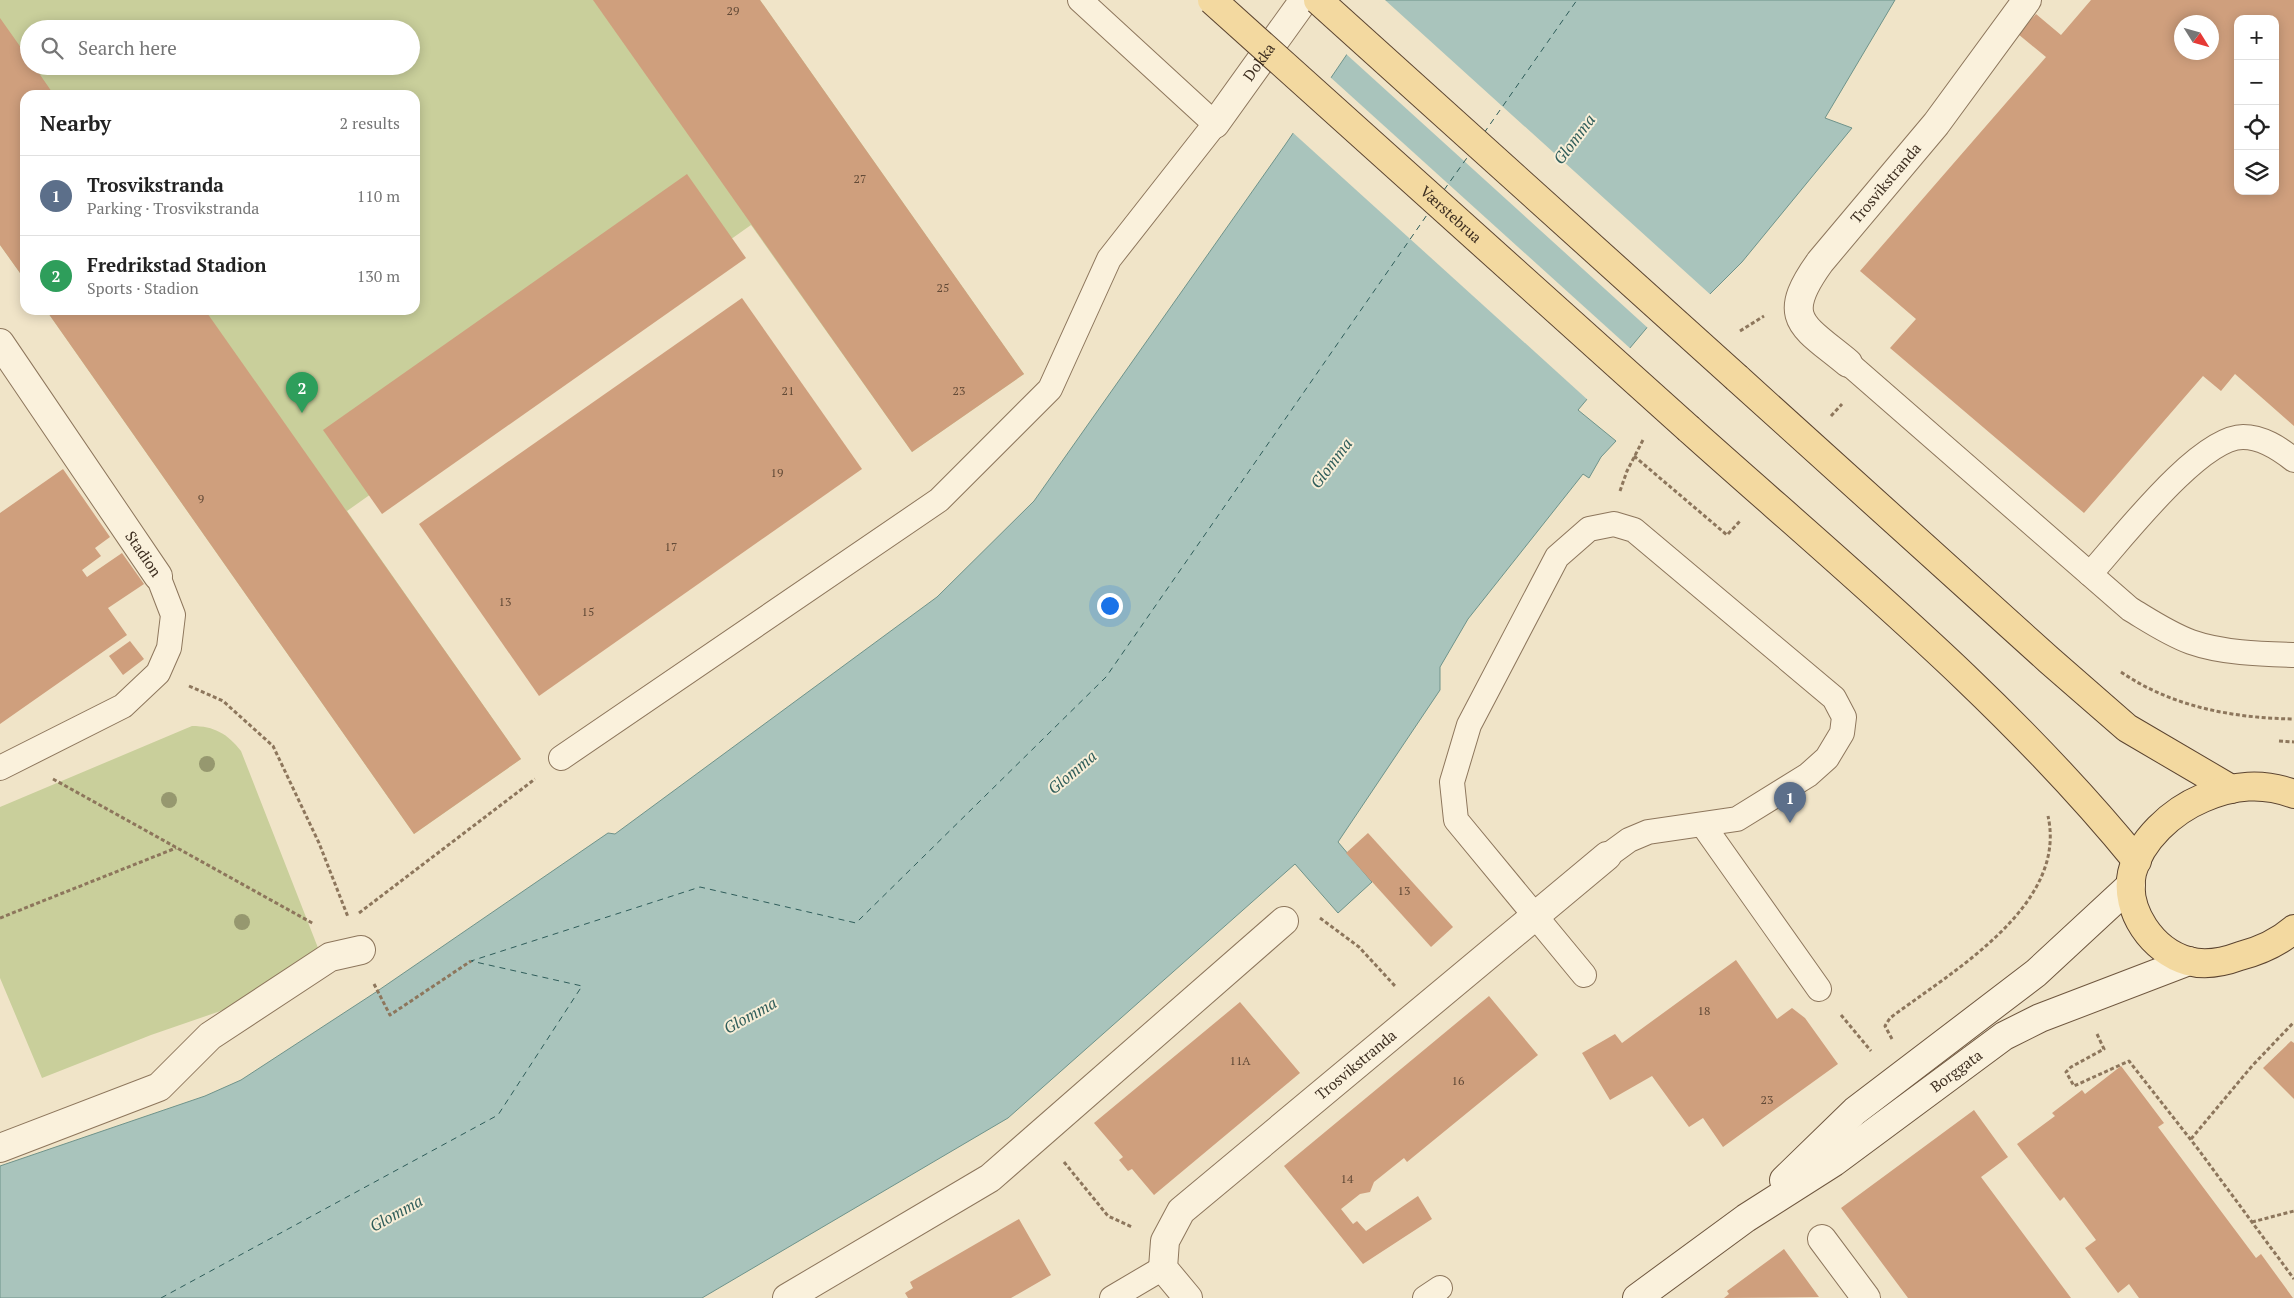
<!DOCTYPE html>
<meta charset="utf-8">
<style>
:root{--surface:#fff;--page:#f6f6f6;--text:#222;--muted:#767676;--line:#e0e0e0;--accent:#b45309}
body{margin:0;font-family:"PT Serif",serif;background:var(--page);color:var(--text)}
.controls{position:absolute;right:15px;top:15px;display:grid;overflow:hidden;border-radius:10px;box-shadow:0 2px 12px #0003}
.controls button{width:45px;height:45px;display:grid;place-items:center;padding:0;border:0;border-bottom:1px solid var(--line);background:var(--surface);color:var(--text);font:25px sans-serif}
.compass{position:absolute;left:2174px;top:15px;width:45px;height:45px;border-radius:50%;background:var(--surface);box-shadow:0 2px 12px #0003;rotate:127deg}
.you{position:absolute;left:1109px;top:605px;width:18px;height:18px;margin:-12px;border:4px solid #fff;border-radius:50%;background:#1a73e8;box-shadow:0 0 0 8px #1a73e833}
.badge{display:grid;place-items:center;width:32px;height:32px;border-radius:50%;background:var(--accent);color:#fff;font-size:16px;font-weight:700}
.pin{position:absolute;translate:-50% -41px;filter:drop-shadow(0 1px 2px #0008)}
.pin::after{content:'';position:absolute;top:26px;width:18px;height:15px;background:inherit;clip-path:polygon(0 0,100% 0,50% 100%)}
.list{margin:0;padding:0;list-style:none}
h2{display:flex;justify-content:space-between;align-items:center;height:65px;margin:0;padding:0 20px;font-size:21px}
h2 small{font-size:16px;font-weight:400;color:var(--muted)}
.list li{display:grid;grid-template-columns:32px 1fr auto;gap:15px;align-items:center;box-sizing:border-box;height:80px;padding:0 20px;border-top:1px solid var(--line)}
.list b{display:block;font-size:19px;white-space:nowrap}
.list p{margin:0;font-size:16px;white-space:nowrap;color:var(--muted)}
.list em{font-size:16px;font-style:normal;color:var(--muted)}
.icon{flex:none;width:28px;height:28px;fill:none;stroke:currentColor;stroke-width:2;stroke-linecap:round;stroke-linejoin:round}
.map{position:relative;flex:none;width:2294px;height:1298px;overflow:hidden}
.search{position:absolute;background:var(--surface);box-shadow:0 2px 12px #0003;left:20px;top:20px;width:400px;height:55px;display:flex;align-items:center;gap:12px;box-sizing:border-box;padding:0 18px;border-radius:28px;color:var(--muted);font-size:19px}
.panel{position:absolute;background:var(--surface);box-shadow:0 2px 12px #0003;left:20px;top:90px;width:400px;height:225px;border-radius:15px}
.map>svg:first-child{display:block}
.green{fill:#c9cf9b;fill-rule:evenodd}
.water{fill:#a9c4bc;stroke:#6f938a}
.pier{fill:#f0e4c8}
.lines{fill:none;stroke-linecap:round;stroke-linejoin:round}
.ferry{stroke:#2f5d5a;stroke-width:1;stroke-dasharray:6 5;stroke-linecap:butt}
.building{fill:#cf9f7d;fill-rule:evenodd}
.lane-casing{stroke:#8d765c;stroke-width:26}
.street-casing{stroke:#8d765c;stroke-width:30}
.secondary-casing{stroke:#6f573f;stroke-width:30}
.primary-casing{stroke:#5b4430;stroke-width:30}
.path{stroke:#8d765c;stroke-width:3;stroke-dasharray:4 2.5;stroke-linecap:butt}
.lane{stroke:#faf1dc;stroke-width:24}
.street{stroke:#faf1dc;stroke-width:28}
.secondary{stroke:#faf1dc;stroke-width:28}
.primary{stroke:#f3d9a0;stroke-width:28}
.primary-bridge-casing{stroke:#5b4430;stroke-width:30;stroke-linecap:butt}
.primary-bridge{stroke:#f3d9a0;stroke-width:28}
.tree{fill:#96986f}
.labels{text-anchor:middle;stroke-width:4;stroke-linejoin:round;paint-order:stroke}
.number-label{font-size:12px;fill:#624a37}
.street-label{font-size:15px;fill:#3d2e20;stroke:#f7eed8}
.water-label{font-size:16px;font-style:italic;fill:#2f5d5a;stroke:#f7eed8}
</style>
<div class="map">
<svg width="2294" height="1298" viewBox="0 0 2294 1298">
<rect width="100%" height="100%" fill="#f0e4c8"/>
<g class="green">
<path d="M0 0H760L1024 374 912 452 751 225 347 511 521 759 414 834 46 310H415V95H25V280L0 245ZM29 29H411V66H29Z"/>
<path d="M192 726C214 726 228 734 241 751L320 953 235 1006 151 1035 42 1078 0 978V807Z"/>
</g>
<path class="water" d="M1384 0H1895L1825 118 1852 128 1742 262 1706 298 1686 281 1578 410 1616 441 1601 457 1589 478 1583 474 1468 619 1440 667V690L1338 842 1372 882 1338 913 1295 864 1008 1118 702 1298H0V1166L205 1096 241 1080 376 992 608 833 615 834 937 597 1034 501 1285 145Z"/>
<g class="pier">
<path d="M1381 0H1385L1712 296 1705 301 1686 284 1649 329 1345 53Z"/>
<path d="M1329 76 1632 350 1589 401 1291 131Z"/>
</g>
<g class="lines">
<g class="ferry">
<path d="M1484 133 1577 0"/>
<path d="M1444 190 1469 155"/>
<path d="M161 1298 498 1115 582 986 471 961 700 887 856 923 1106 677 1429 212"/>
</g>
</g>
<g class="building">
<path d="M593 0H760L1024 374 912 452Z"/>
<path d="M2091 0H2294V426L2235 374 2221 391 2203 376 2084 513 1890 348 1916 319 1860 271 2046 57 2018 34 2036 14 2061 35ZM2238 19H2275V191H2238ZM2182 22H2212V52H2182Z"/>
<path d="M0 18 29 59V66H34L54 95H25V280L0 245Z"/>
<path d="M687 174 746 258 382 514 323 430Z"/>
<path d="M742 298 862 469 539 696 419 524Z"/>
<path d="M46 310H205L521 759 414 834Z"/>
<path d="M63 469 110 537 95 548 101 556 82 570 87 577 122 553 144 584 108 608 127 635 0 724V513Z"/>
<path d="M130 641 144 659 123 675 109 656Z"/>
<path d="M1368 833 1453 927 1431 947 1346 853Z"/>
<path d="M1736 960 1777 1019 1792 1008 1805 1018 1838 1064 1723 1147 1703 1118 1689 1127 1652 1076 1610 1100 1582 1053 1615 1034 1622 1043Z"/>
<path d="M1489 996 1538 1055 1407 1162 1404 1158 1374 1182 1370 1192 1360 1194 1341 1209 1353 1224 1357 1221 1366 1231 1418 1196 1432 1219 1363 1264 1284 1166Z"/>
<path d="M1240 1002 1300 1073 1154 1195 1132 1169 1128 1171 1119 1160 1123 1157 1094 1123Z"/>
<path d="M2291 1041 2294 1043V1099L2263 1068Z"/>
<path d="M2121 1066 2164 1123 2158 1127 2256 1258 2261 1254 2293 1298H2139L2129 1284 2118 1293 2085 1248 2096 1240 2064 1197 2060 1201 2017 1144 2055 1116 2052 1113 2082 1090 2085 1094Z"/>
<path d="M1974 1110 2008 1157 1981 1177 2071 1298H1908L1841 1208Z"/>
<path d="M1019 1219 1051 1275 1011 1298H908L905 1293 913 1288 910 1282Z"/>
<path d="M1784 1249 1819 1297 1724 1298 1729 1294 1727 1291Z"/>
</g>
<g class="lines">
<g class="lane-casing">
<g id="lane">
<path d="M1848 363 2130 609C2150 621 2169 634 2191 642 2222 653 2261 654 2294 655"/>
<path d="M2090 574C2120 541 2199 437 2243 437 2262 437 2279 448 2294 460"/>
<path d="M561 758 939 500 1050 389 1109 259 1215 124 1080 0"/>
<path d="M0 768 123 706 158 673 169 648 173 615 158 576"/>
<path d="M1703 825 1819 989"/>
<path d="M1584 975 1456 820 1452 782 1469 725 1557 557 1589 529 1614 524 1634 530 1834 698 1844 717 1842 733 1827 758 1808 775 1737 819 1648 832 1629 840 1607 856"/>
<path d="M1112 1298 1163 1268"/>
<path d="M1425 1298 1440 1288"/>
</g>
</g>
<g class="street-casing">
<g id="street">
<path id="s1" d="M1215 124 1304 0"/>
<path id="s2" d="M0 343 158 576"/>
<path id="s3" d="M1848 363C1802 325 1779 319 1820 262L1936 124 2027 0"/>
<path d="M0 1148 159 1087 210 1036 330 957 361 950"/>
<path d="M1822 1239 1866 1298"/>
<path d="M787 1298 990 1178 1284 921"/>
<path id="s4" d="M1188 1298 1163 1268 1165 1241 1181 1211 1607 856"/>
</g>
</g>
<g class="secondary-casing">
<g id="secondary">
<path d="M1784 1180 1855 1111 2036 973 2131 885"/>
<path id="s5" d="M1637 1298 1746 1218 1834 1162 2004 1036 2040 1018 2189 961"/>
</g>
</g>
<g class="primary-casing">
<g id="primary">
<path d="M1737 378 2049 660 2127 728 2231 789"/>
<path d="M1689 429C1843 567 2006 700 2137 861"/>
<path d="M2294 794C2262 782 2234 785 2203 798 2172 811 2140 840 2132 873 2124 911 2153 951 2188 961 2206 966 2224 962 2240 956 2259 951 2279 942 2294 929"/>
</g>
</g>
<g class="path">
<path d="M1740 331 1764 316"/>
<path d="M1831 416 1842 404"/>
<path d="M1634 456 1727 535 1740 521"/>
<path d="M1620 491 1627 471 1644 438"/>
<path d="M2121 672C2172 707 2233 718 2294 719"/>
<path d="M189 686 223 701 273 746 319 843 348 917"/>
<path d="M2279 741 2294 742"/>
<path d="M53 779 314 924"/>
<path d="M359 913 535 779"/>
<path d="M0 918 176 848"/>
<path d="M1320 918 1359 947 1395 986"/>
<path d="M374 984 390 1015 471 961"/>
<path d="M1841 1015 1871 1051"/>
<path d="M2097 1034 2104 1049 2071 1067 2066 1072 2074 1086 2129 1061 2198 1149 2294 1279"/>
<path d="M1892 1039 1885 1026 1890 1018C1951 972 2068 906 2048 816"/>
<path d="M2191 1139 2252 1066 2294 1022"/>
<path d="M1064 1162 1108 1216 1132 1227"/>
<path d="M2252 1222 2294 1211"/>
</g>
<use href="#lane" class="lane"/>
<use href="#street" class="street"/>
<use href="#secondary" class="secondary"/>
<use href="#primary" class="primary"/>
<g class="primary-bridge-casing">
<g id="primary-bridge">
<path id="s6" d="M1212 0 1689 429"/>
<path d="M1318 0 1737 378"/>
</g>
</g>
<use href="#primary-bridge" class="primary-bridge"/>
</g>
<g class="tree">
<circle cx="207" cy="764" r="8"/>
<circle cx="169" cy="800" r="8"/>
<circle cx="242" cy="922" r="8"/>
</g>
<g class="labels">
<g class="number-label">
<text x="733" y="15">29</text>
<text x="860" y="183">27</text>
<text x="943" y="292">25</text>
<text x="788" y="395">21</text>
<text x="959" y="395">23</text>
<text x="777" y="477">19</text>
<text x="201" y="503">9</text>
<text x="671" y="551">17</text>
<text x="505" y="606">13</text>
<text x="588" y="616">15</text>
<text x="1404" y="895">13</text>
<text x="1704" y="1015">18</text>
<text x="1240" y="1065">11A</text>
<text x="1458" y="1085">16</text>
<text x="1767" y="1104">23</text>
<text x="1347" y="1183">14</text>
</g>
<g class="street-label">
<text dy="5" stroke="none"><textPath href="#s1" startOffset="76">Dokka</textPath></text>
<text dy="5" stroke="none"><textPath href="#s3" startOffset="230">Trosvikstranda</textPath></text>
<text dy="5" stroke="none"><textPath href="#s6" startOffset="321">Værstebrua</textPath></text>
<text dy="5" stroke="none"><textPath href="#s2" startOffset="255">Stadion</textPath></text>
<text dy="5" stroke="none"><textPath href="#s4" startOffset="328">Trosvikstranda</textPath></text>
<text dy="5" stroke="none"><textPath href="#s5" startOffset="392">Borggata</textPath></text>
</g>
<g class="water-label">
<text transform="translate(1574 139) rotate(-53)" y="6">Glomma</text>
<text transform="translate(1331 463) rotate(-53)" y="6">Glomma</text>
<text transform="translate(1072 772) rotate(-40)" y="6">Glomma</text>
<text transform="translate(750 1015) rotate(-29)" y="6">Glomma</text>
<text transform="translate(396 1213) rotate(-29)" y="6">Glomma</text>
</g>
</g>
</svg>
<div class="controls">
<button>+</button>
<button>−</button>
<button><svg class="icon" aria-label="locate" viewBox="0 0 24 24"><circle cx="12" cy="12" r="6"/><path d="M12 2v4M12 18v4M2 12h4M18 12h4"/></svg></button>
<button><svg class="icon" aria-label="layers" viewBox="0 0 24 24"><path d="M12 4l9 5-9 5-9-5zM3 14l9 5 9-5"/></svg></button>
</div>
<svg class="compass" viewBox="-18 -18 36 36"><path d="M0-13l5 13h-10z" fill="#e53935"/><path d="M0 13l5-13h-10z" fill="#767676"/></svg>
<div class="you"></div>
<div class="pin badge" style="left:1790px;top:823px;background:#5c6f8a">1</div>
<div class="pin badge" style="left:302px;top:413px;background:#2e9e5b">2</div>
<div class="search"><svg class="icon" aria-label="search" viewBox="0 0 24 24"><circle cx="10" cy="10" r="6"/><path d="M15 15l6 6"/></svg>Search here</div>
<section class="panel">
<h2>Nearby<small>2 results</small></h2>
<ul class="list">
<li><span class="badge" style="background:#5c6f8a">1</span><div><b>Trosvikstranda</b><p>Parking · Trosvikstranda</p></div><em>110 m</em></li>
<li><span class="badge" style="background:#2e9e5b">2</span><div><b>Fredrikstad Stadion</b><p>Sports · Stadion</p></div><em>130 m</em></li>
</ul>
</section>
</div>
